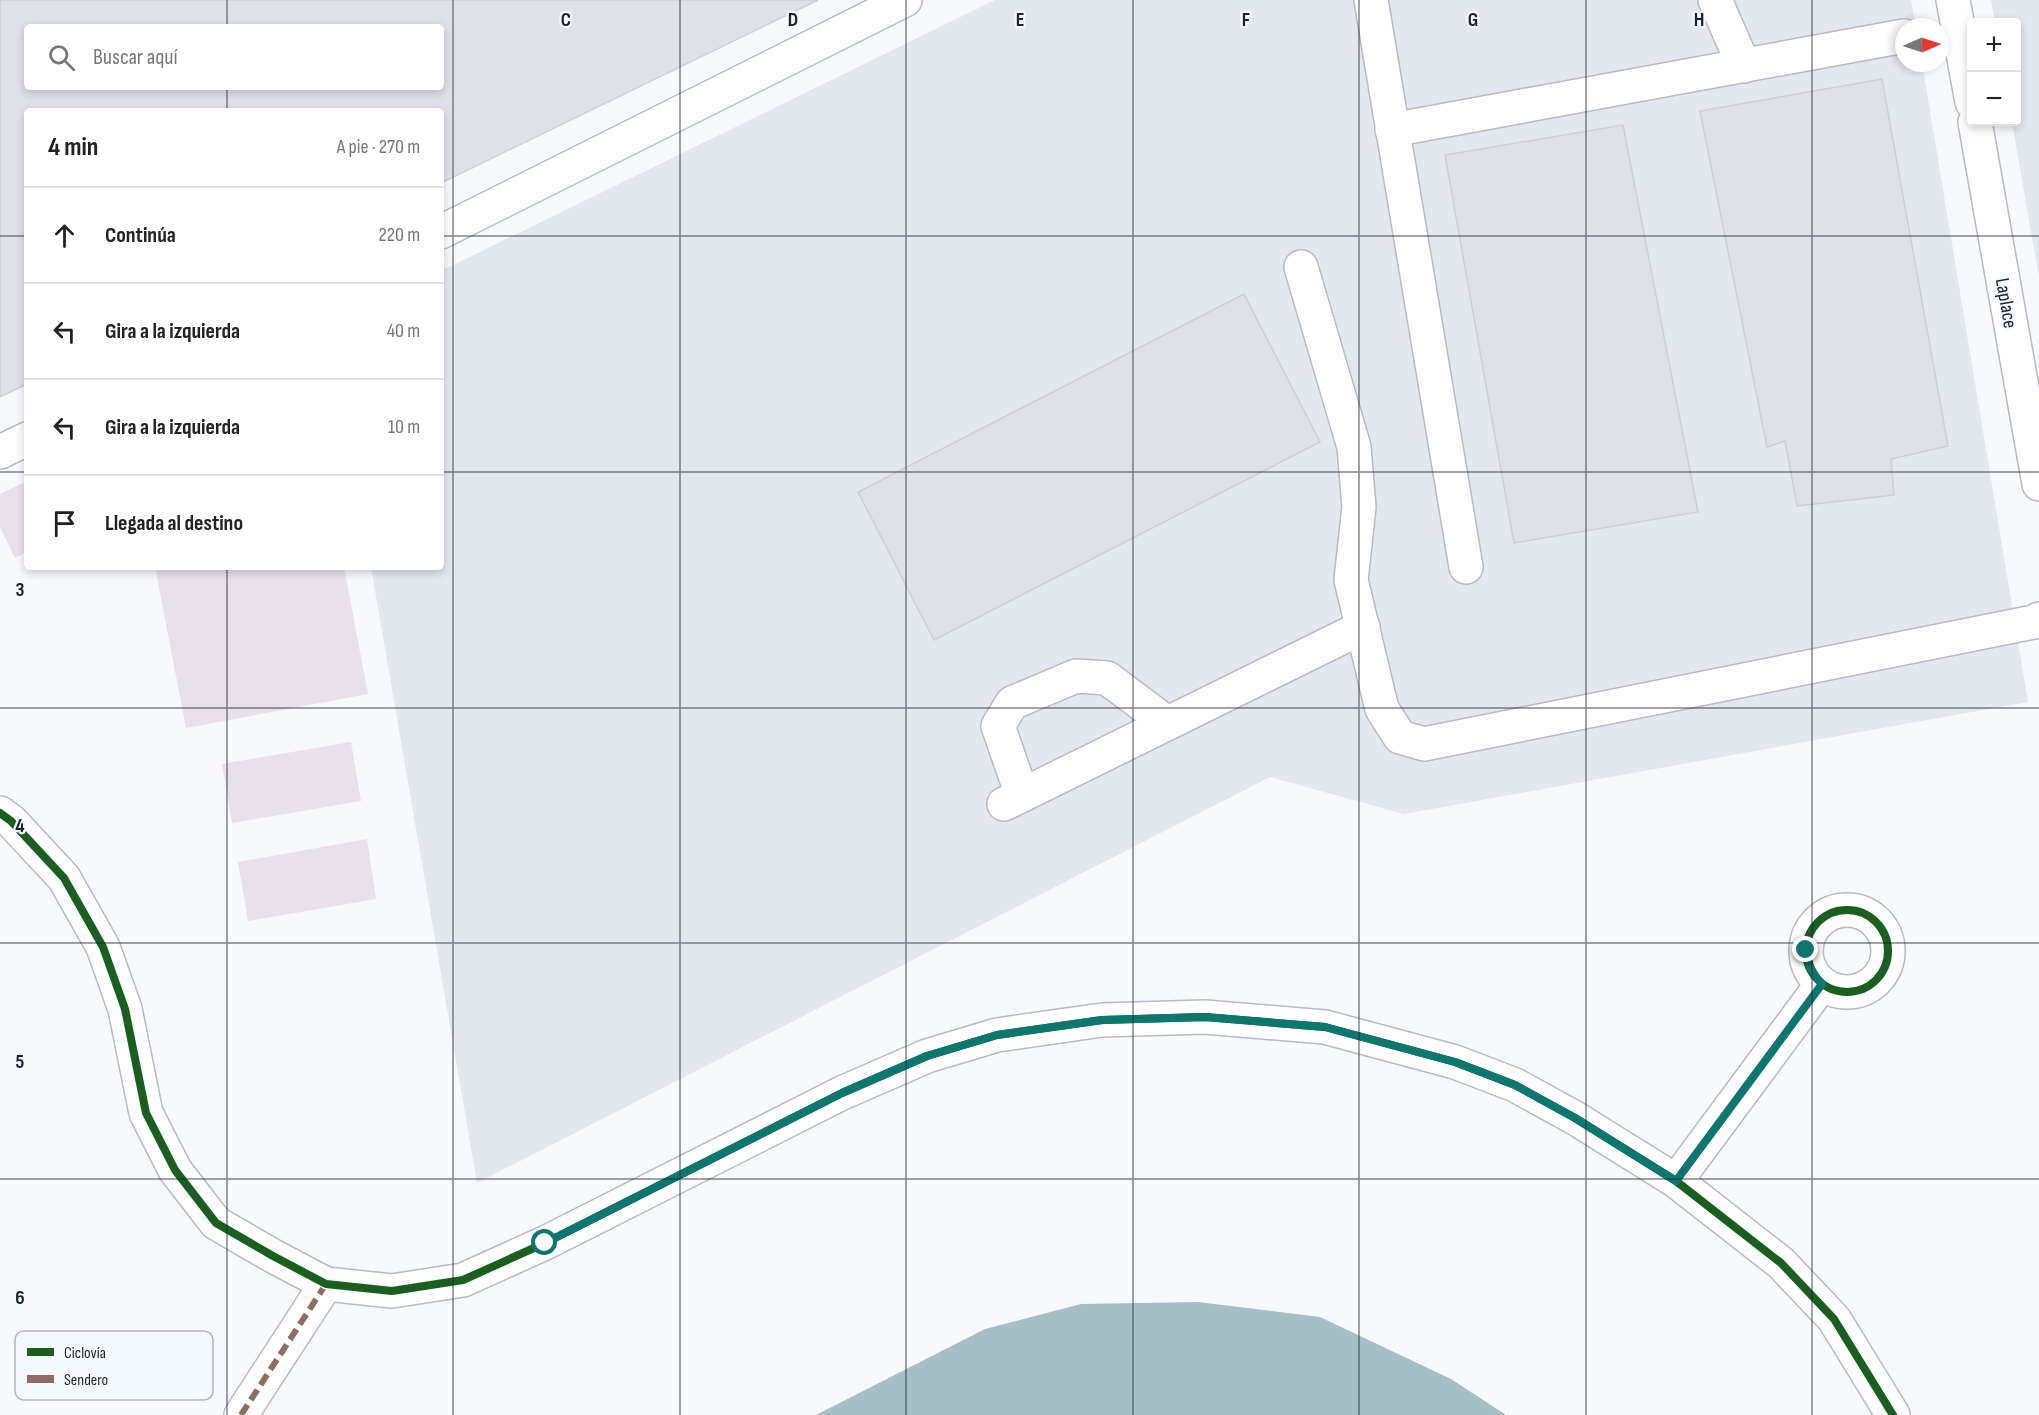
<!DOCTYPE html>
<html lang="es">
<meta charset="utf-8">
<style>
:root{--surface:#fff;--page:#f6f6f6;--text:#222;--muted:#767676;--line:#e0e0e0}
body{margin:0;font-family:"Sofia Sans Condensed",sans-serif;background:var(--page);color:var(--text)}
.controls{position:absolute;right:18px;top:18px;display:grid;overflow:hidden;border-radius:6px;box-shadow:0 3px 9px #0003}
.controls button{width:54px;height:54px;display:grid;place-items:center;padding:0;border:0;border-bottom:2px solid var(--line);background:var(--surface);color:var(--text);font:30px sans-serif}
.compass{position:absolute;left:1895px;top:18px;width:54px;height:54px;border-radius:50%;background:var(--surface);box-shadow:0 3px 9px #0003;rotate:87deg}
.stop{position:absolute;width:18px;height:18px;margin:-14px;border:4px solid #0f766e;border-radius:50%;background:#fff}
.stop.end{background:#0f766e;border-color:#fff;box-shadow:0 2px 6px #0008}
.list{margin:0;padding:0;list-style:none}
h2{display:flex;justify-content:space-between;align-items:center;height:78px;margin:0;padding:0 24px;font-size:26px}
h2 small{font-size:20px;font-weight:400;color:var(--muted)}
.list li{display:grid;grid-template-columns:39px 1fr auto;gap:18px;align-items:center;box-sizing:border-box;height:96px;padding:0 24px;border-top:2px solid var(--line)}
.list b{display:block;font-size:22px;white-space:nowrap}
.list em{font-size:20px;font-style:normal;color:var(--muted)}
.icon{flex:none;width:33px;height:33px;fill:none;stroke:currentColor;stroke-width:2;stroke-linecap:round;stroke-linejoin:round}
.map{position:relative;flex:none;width:2039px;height:1415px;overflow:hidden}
.search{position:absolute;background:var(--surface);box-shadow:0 3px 9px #0003;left:24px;top:24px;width:420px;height:66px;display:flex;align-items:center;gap:15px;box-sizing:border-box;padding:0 21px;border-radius:6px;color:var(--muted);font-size:22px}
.panel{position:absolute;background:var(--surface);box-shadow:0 3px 9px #0003;left:24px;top:108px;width:420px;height:462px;border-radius:6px}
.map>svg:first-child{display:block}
.built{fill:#e3e7ee}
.green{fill:#e8e1eb}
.water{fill:#a4c0c4}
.building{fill:#e0e0e8;stroke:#cfcfd7;stroke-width:1.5;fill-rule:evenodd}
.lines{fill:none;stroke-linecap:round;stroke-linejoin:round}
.minor-casing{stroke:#b7bbc2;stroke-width:36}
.minor{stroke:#fefeff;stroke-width:33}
.quiet{stroke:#8d6e63;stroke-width:6;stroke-dasharray:12 6;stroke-linecap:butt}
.cycleway-casing{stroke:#f4f8ff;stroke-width:11}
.cycleway{stroke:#1b5e20;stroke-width:8}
.route{stroke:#0f766e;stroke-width:8}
.grid{fill:none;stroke:#1c222e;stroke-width:1.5;stroke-opacity:0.55}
.labels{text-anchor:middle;stroke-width:4.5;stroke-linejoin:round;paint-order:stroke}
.street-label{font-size:20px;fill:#1c222e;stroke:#f4f8ff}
.key{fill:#f4f8ff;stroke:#b3b8c0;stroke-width:1.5}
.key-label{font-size:16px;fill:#1c222e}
.grid-label{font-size:20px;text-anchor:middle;font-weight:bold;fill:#1c222e;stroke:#f4f8ff;stroke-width:4.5;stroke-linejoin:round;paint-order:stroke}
</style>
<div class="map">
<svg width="2039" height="1415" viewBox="0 0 2039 1415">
<rect width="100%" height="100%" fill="#f7f9fc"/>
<g class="built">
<path d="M995 0H1911L1916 27H1904V63H1922L2028 702 1404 814 1270 777 477 1183 371 567H441V271Z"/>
<path d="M1991 0H2039V278L2012 122H2016V22H1995Z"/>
</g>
<g class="green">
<path d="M27 481V552L15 558 0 527V494Z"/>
<path d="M155 567H344L368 694 186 728Z"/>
<path d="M351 742 361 801 232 823 222 764Z"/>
<path d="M367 839 376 899 248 921 238 862Z"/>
</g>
<path class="water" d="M1198 1302 1320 1317 1451 1379 1506 1415H816L985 1329 1081 1304Z"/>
<g class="building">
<path d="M0 0H818L441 183V111H27V384L0 397ZM27 27H441V87H27Z"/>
<path d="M1882 79 1948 446 1891 459 1894 495 1797 506 1785 441 1767 447 1700 111Z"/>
<path d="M1623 125 1698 512 1514 543 1445 155Z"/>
<path d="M1244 294 1320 442 934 640 858 492Z"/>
</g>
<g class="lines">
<g class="minor-casing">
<g id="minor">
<path d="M1371 0 1466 567"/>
<path d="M1715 0 1744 66"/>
<path d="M1953 0 1972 102"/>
<path d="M1975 122 2039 484"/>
<path d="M1392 130 1904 36"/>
<path d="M441 232 905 0"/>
<path d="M1301 267 1354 447 1359 507 1351 580 1382 709 1400 737 1424 744 2034 622 2039 619"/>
<path d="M0 452 27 439"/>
<path d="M1022 795 998 726 1012 703 1076 676 1107 678 1167 723"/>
<path d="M1004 804 1363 627"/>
<path d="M0 813 11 821 64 878 103 947 125 1009 146 1113 175 1170 216 1223 273 1256 326 1284 392 1291 463 1280 545 1243 842 1093 927 1056 997 1035 1102 1020 1205 1017 1325 1027 1455 1062 1515 1085 1575 1118 1676 1181 1781 1263 1834 1319 1893 1415"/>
<circle cx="1847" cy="951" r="41"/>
<path d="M1676 1181 1822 984"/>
<path d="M241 1415 326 1284"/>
</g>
</g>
<use href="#minor" class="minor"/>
<g class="quiet">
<path d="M1676 1181 1822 984"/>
<path d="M241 1415 326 1284"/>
</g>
<g class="cycleway-casing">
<g id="cycleway">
<path d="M0 813 11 821 64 878 103 947 125 1009 146 1113 175 1170 216 1223 273 1256 326 1284 392 1291 463 1280 545 1243 842 1093 927 1056 997 1035 1102 1020 1205 1017 1325 1027 1455 1062 1515 1085 1575 1118 1676 1181 1781 1263 1834 1319 1893 1415"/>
<circle cx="1847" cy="951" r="41"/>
</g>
</g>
<use href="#cycleway" class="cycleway"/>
</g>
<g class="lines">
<path class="route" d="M545 1243 842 1093 927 1056 997 1035 1102 1020 1205 1017 1325 1027 1455 1062 1515 1085 1575 1118 1676 1181 1822 984C1812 973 1808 964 1806 950"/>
</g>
<path class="grid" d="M227 0V27M453 0V1415M680 0V1415M906 0V1415M1133 0V1415M1359 0V1415M1586 0V1415M1812 0V1415M227 87V111M0 236H27M441 236H2039M0 472H27M441 472H2039M227 567V1415M0 708H2039M0 943H2039M0 1179H2039"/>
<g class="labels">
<g class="street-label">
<text transform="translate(2007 303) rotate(80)" y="7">Laplace</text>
</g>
</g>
<rect x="15" y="1331" width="198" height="69" rx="9" class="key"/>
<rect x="27" y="1348" width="27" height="8" fill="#1b5e20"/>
<rect x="27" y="1375" width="27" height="8" fill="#8d6e63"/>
<g class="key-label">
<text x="64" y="1358">Ciclovía</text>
<text x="64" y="1385">Sendero</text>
</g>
<g class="grid-label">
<text x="566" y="26">C</text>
<text x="793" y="26">D</text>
<text x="1020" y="26">E</text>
<text x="1246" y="26">F</text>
<text x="1473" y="26">G</text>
<text x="1699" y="26">H</text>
<text x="20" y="596">3</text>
<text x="20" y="832">4</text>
<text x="20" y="1068">5</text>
<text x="20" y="1304">6</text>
</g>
</svg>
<div class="controls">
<button>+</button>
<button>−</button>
</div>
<svg class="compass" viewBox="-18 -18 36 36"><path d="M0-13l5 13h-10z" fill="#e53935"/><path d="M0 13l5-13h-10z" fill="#767676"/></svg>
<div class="stop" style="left:545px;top:1243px"></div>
<div class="stop end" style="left:1806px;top:950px"></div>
<div class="search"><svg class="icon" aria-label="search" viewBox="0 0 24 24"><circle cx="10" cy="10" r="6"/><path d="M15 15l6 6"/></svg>Buscar aquí</div>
<section class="panel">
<h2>4 min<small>A pie · 270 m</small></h2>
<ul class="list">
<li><svg class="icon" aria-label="ahead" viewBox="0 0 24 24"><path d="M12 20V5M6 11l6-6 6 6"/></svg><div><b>Continúa</b></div><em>220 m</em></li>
<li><svg class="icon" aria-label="left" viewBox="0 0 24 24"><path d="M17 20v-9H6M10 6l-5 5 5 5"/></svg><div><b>Gira a la izquierda</b></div><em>40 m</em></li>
<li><svg class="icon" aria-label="left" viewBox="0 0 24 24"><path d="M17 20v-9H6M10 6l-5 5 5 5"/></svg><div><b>Gira a la izquierda</b></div><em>10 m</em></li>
<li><svg class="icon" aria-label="arrive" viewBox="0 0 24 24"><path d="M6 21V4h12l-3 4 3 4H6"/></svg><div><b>Llegada al destino</b></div></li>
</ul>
</section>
</div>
